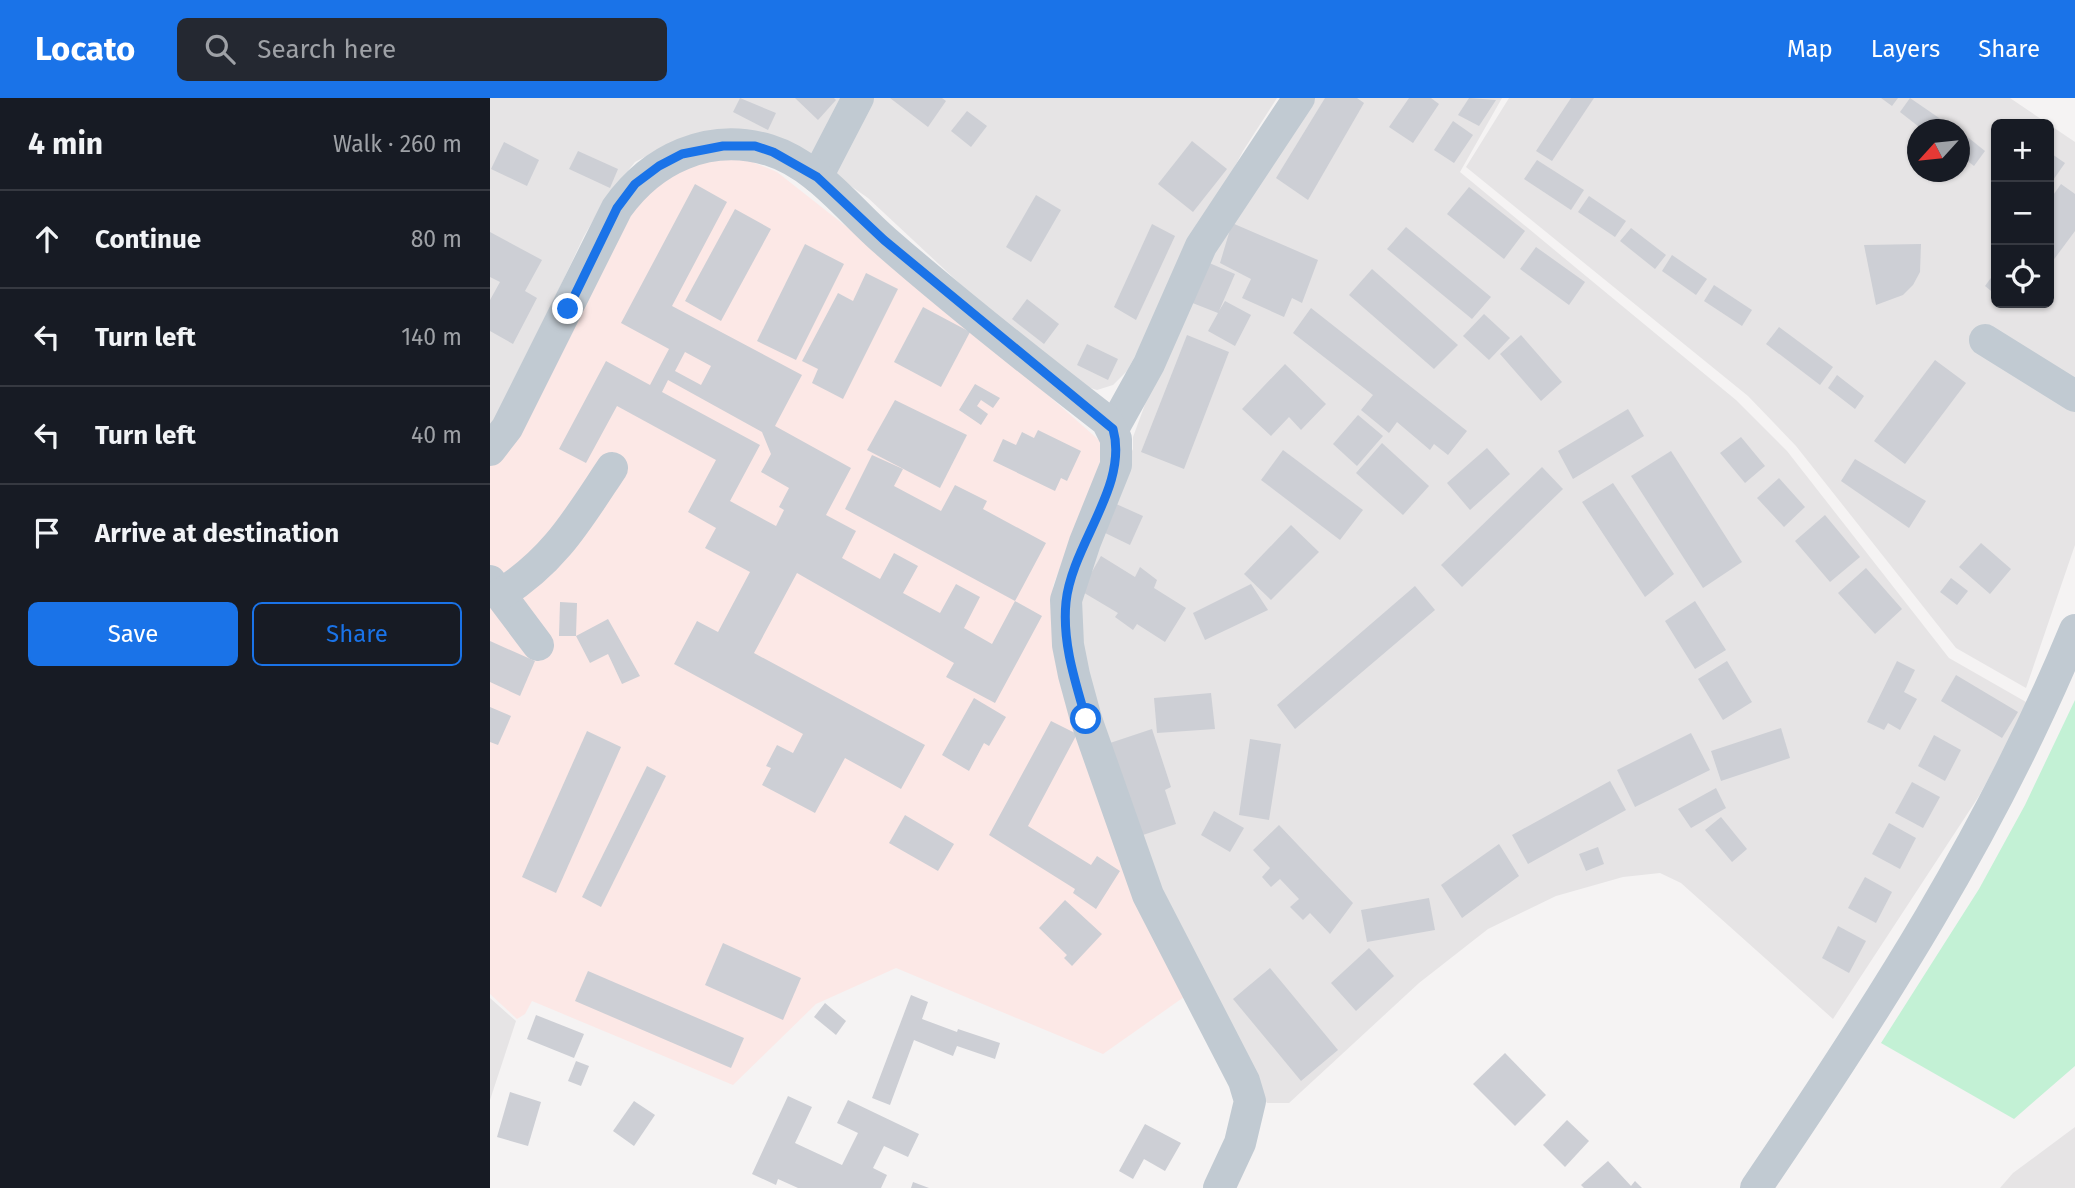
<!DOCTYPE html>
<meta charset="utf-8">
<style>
:root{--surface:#171b24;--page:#242831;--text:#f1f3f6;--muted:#9ea1a6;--line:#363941;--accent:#1a73e8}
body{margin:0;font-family:"Fira Sans",sans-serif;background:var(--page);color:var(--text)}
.controls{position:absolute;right:21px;top:21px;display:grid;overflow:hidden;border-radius:10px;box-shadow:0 2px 5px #0004}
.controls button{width:63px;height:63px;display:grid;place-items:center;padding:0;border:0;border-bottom:2px solid var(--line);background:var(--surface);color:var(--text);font:35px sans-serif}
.compass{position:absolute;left:1417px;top:21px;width:63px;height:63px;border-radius:50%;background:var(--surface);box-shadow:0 2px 5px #0004;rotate:243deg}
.stop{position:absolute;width:21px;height:21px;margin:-16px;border:5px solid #1a73e8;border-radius:50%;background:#fff}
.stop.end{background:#1a73e8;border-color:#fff;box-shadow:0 2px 7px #0008}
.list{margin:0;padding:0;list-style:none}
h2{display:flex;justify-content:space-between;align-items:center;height:91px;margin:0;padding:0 28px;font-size:30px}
h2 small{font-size:23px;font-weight:400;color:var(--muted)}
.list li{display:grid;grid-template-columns:46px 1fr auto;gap:21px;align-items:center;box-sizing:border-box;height:98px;padding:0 28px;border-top:2px solid var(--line)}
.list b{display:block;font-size:26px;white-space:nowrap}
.list em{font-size:23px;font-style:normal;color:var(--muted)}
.actions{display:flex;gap:14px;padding:21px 28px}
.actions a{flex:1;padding:16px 0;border:2px solid var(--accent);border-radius:10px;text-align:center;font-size:24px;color:var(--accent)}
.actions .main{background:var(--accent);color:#fff}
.icon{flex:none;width:38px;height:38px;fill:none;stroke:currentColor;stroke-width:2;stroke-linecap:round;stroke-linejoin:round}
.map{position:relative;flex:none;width:1585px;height:1090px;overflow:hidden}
header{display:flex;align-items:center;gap:42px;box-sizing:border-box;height:98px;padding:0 35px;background:var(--accent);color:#fff}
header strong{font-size:33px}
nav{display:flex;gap:38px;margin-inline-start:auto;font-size:24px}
.search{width:490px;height:63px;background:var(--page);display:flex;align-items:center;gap:18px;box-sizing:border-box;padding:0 24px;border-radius:10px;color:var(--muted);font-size:26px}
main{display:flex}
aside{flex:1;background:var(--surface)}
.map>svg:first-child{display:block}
.education{fill:#e6e4e5;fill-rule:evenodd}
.medical{fill:#fce8e6}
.green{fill:#c3f1d5}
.building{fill:#cdcfd5;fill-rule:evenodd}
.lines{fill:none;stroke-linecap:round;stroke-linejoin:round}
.minor{stroke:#c1cad2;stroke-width:32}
.route{stroke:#1a73e8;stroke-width:9}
</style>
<header>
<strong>Locato</strong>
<div class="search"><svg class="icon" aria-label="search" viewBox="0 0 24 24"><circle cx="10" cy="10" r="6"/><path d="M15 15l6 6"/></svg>Search here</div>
<nav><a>Map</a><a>Layers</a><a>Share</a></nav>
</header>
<main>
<aside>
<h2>4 min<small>Walk · 260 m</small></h2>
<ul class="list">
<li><svg class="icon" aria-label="ahead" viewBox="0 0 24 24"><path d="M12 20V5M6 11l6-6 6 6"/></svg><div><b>Continue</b></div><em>80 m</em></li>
<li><svg class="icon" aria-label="left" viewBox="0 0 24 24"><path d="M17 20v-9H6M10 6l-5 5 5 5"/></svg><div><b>Turn left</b></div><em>140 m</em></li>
<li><svg class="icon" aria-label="left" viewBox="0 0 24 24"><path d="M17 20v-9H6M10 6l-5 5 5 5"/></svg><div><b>Turn left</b></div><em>40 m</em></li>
<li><svg class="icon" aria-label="arrive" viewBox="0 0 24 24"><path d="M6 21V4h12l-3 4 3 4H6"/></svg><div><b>Arrive at destination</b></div></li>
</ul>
<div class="actions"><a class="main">Save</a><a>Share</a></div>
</aside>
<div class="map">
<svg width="1585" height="1090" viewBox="0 0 1585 1090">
<rect width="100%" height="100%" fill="#f5f3f3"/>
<g class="education">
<path d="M0 0H787L753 53 637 273 623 287 607 292 585 285 542 253 378 100 345 77 255 35 217 33 187 42 145 64 116 100 94 138 12 312 0 330Z"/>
<path d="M824 0H1012L970 74 1246 302 1297 353 1459 560 1536 604 1529 624 1489 698 1343 921 1191 785 1170 775 1133 779 1066 798 998 831 929 885 799 1005H777L686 836 608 639 583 505 617 405 643 351V339L692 206Z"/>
<path d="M1019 0H1520L1585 44V447L1536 590 1466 550 1306 348 1258 298 976 69ZM1506 26H1559V205H1506ZM1428 32H1470V74H1428Z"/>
<path d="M0 900 26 923 0 1002Z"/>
<path d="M1585 1029V1090H1510L1523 1075Z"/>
</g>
<path class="medical" d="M253 60 287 74 451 203 610 343 614 354 563 488 564 549 694 899 613 956 406 870 326 906 243 987 42 903 35 916 27 921 0 896V368L14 348 137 111 191 66Z"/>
<path class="green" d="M1585 602V968L1524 1021 1391 945 1489 791 1535 707Z"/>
<g class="building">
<path d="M250 0 286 15 278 32 243 14Z"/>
<path d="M305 0H344L346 2 328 22Z"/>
<path d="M400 0H452L456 3 438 29Z"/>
<path d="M835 0H867L874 5 818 102 786 80Z"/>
<path d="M919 0H941L949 6 923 45 899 29Z"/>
<path d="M979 0 1006 2 989 28 968 17Z"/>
<path d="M1081 0H1104L1062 63 1046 53Z"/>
<path d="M1391 0H1408L1402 8Z"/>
<path d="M1420 0 1452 22 1445 32H1433L1410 14Z"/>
<path d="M477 13 497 28 481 49 461 33Z"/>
<path d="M963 23 983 37 964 65 944 52Z"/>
<path d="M1470 33 1495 53 1484 68 1470 57Z"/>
<path d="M702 43 737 71 703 114 668 86Z"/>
<path d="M14 44 49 62 37 88 1 71Z"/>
<path d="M88 53 128 71 120 90 79 71Z"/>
<path d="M1559 54 1575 65 1559 88Z"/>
<path d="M1047 62 1094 92 1081 112 1034 81Z"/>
<path d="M205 86 237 104 182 208 312 277 285 328 361 370 336 417 366 433 352 460 390 481 404 455 428 468 413 495 450 515 466 486 490 499 474 530 502 546 525 503 355 411 382 357 413 371 404 388 451 413 465 387 497 403 493 411 556 445 525 503 552 518 505 605 456 579 464 565 307 475 264 555 435 647 411 691 355 660 325 715 272 687 281 670 276 668 287 647 303 655 313 636 184 566 207 523 228 534 260 474 215 450 226 430 198 414 226 362 127 308 96 365 69 351 116 263 160 287 179 251 131 225ZM195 254 221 268 211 287 185 273ZM178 282 272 334 281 356 271 374 299 390 289 409 294 412 286 428 240 403 270 347 172 294Z"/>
<path d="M1571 86 1585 96V133L1559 168V103Z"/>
<path d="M979 89 1035 133 1014 161 957 116Z"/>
<path d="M546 97 571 112 541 164 516 149Z"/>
<path d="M1099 98 1136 123 1125 139 1088 114Z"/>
<path d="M245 111 281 131 231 223 195 203Z"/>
<path d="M742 125 828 162 812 205 802 200 794 219 752 200 761 181 730 165Z"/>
<path d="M662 126 685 138 646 222 624 209Z"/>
<path d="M916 129 1001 199 982 221 897 151Z"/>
<path d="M1141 130 1176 157 1165 171 1130 143Z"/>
<path d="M0 134 52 162 35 193 47 200 23 246 0 233V202L10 184 0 179Z"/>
<path d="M315 146 354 166 306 262 267 243Z"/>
<path d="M1431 146 1430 174 1423 187 1413 197 1386 207 1374 147Z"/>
<path d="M1046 149 1095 184 1079 207 1030 171Z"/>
<path d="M1182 157 1217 181 1206 197 1172 173Z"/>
<path d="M717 164 745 176 729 213 735 203 761 217 745 248 718 233 728 215 700 204Z"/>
<path d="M882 171 968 247 944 271 859 197Z"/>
<path d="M1506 173V197L1495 188Z"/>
<path d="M376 175 408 191 353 301 322 285 328 271 312 263 348 195 363 203Z"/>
<path d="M1224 187 1262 212 1252 228 1214 203Z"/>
<path d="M537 201 569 226 554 246 522 221Z"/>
<path d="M433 209 480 234 451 289 404 264Z"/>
<path d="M821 210 977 333 958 357 944 346 940 352 907 324 899 335 871 312 883 297 803 235Z"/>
<path d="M994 216 1020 240 999 262 973 238Z"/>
<path d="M1289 229 1343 269 1330 287 1276 246Z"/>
<path d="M697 237 739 254 694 371 651 354Z"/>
<path d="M1031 237 1072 284 1051 303 1010 256Z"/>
<path d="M597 246 628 261 618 282 587 267Z"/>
<path d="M1445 262 1476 285 1415 366 1384 343Z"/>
<path d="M795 266 836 306 811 332 799 319 781 338 752 311Z"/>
<path d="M1347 277 1374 298 1365 311 1338 290Z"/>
<path d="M485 286 510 300 503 310 491 302 487 308 498 316 491 327 469 312Z"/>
<path d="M405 302 477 337 450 390 377 352Z"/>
<path d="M1138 311 1154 338 1083 381 1068 353Z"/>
<path d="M868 317 893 338 867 368 843 346Z"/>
<path d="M548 332 591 353 577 383 571 380 565 393 503 363 513 341 526 347 532 334 544 340Z"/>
<path d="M1251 339 1275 368 1255 385 1230 355Z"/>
<path d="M892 345 939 388 913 417 866 375Z"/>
<path d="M997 350 1020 376 980 412 957 385Z"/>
<path d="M793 352 873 412 850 442 771 382Z"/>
<path d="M1181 353 1252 464 1213 490 1141 378Z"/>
<path d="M1365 361 1436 403 1419 430 1351 383Z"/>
<path d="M1052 369 1073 391 972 489 951 467Z"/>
<path d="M1289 380 1315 409 1294 429 1267 400Z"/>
<path d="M1123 385 1184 476 1155 499 1092 404Z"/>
<path d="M624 405 653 418 640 447 611 433Z"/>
<path d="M1335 417 1370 459 1340 484 1305 443Z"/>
<path d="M801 427 829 454 781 502 754 476Z"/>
<path d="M1491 445 1521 471 1500 496 1469 469Z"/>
<path d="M611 458 645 479 650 469 667 482 664 490 696 510 675 544 647 526 643 532 625 519 628 515 591 493Z"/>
<path d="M1376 470 1412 511 1385 536 1348 495Z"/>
<path d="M1461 480 1478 493 1467 507 1450 494Z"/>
<path d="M761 486 778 512 715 542 703 515Z"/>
<path d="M925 488 945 512 805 631 787 607Z"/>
<path d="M1205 503 1236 552 1205 571 1175 523Z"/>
<path d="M70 504 87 505 86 538H69Z"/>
<path d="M118 521 150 578 132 586 118 556 100 565 86 538Z"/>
<path d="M0 543 45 563 30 598 0 584Z"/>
<path d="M1237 563 1262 604 1233 622 1208 581Z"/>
<path d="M1407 563 1425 572 1414 594 1427 601 1410 632 1398 625 1394 632 1377 624Z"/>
<path d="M1466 577 1528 614 1512 640 1451 603Z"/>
<path d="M721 595 725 631 667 635 664 600Z"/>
<path d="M484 600 516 619 499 648 494 645 479 673 452 657Z"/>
<path d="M0 609 21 618 8 647 0 644Z"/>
<path d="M561 623 587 636 538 728 601 767 607 758 630 773 606 811 583 795 585 791 499 737Z"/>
<path d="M1291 630 1300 660 1231 683 1221 653Z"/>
<path d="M662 631 681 689 675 692 686 726 650 738 620 645Z"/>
<path d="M97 633 131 649 66 795 32 779Z"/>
<path d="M1201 635 1220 672 1145 709 1127 672Z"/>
<path d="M1444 637 1471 652 1455 683 1428 668Z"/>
<path d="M760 641 791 646 779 722 749 717Z"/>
<path d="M157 668 176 678 111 809 92 799Z"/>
<path d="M1120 683 1136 712 1038 766 1022 737Z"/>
<path d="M1422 684 1450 699 1433 730 1405 715Z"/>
<path d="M1226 690 1236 710 1201 730 1188 711Z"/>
<path d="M724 713 754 730 740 754 711 737Z"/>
<path d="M415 717 464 746 448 773 399 745Z"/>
<path d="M1231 719 1257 751 1242 764 1215 732Z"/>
<path d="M1399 725 1426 740 1410 771 1382 756Z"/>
<path d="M789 727 863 805 840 836 820 815 813 822 800 809 809 801 790 781 781 789 772 779 780 770 763 752Z"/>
<path d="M1009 746 1029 778 972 820 951 787Z"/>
<path d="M1108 749 1114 766 1096 773 1089 756Z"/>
<path d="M1375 779 1402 794 1386 825 1358 810Z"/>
<path d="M939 800 945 832 877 844 871 812Z"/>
<path d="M575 802 612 836 582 868 574 860 577 857 549 830Z"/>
<path d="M1348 828 1376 843 1359 875 1332 860Z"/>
<path d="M233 845 311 880 293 922 215 887Z"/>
<path d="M879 850 904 878 866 913 841 885Z"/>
<path d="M780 870 848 952 811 983 743 901Z"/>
<path d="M98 873 254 940 241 970 85 903Z"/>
<path d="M421 897 438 904 432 921 467 934 468 931 510 945 505 961 467 948 463 958 424 942 400 1007 382 1000Z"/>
<path d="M335 905 356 923 346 937 324 919Z"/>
<path d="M46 917 94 936 84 960 37 941Z"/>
<path d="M1015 955 1056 997 1025 1028 983 986Z"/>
<path d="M86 963 99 968 91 988 78 983Z"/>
<path d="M20 994 51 1004 38 1048 7 1039Z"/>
<path d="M298 998 322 1009 305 1045 352 1067 368 1035 347 1025 358 1002 429 1036 418 1059 394 1048 383 1070 397 1077 391 1090H308L288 1081 286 1087 262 1076Z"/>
<path d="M144 1003 165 1017 144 1048 123 1033Z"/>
<path d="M1077 1022 1099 1043 1075 1069 1053 1047Z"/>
<path d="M655 1026 691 1045 675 1073 654 1061 643 1081 629 1073Z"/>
<path d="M1118 1063 1141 1088 1145 1083 1152 1090H1094L1091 1087Z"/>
<path d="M423 1084 439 1090H421Z"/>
</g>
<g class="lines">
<g class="minor">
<path d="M327 79 368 0"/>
<path d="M1495 242 1585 298"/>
<path d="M623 331 659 266 711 148 809 0"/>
<path d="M0 352 17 330 127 110C162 61 218 34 279 52 327 67 359 112 395 143 467 206 542 265 617 323L626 341V367L595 444 576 502 578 547 584 577 596 621 658 797 754 983 760 1003 750 1045 729 1090"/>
<path d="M0 483 48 547"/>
<path d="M11 496C65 462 88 421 122 370"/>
<path d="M1266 1090C1387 912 1503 732 1585 532"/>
</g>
</g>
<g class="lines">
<path class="route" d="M78 211 127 110 145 86 169 68 192 56 233 48H265L283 54 327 79 394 142 623 331C639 388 582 446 576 504 572 544 585 583 596 621"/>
</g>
</svg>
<div class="controls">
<button>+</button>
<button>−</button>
<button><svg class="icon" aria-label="locate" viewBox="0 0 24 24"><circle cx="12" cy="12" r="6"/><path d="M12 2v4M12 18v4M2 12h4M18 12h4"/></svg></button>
</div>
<svg class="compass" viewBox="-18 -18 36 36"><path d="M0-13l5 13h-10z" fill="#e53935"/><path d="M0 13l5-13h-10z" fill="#9ea1a6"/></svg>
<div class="stop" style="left:596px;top:621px"></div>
<div class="stop end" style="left:78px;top:211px"></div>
</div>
</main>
